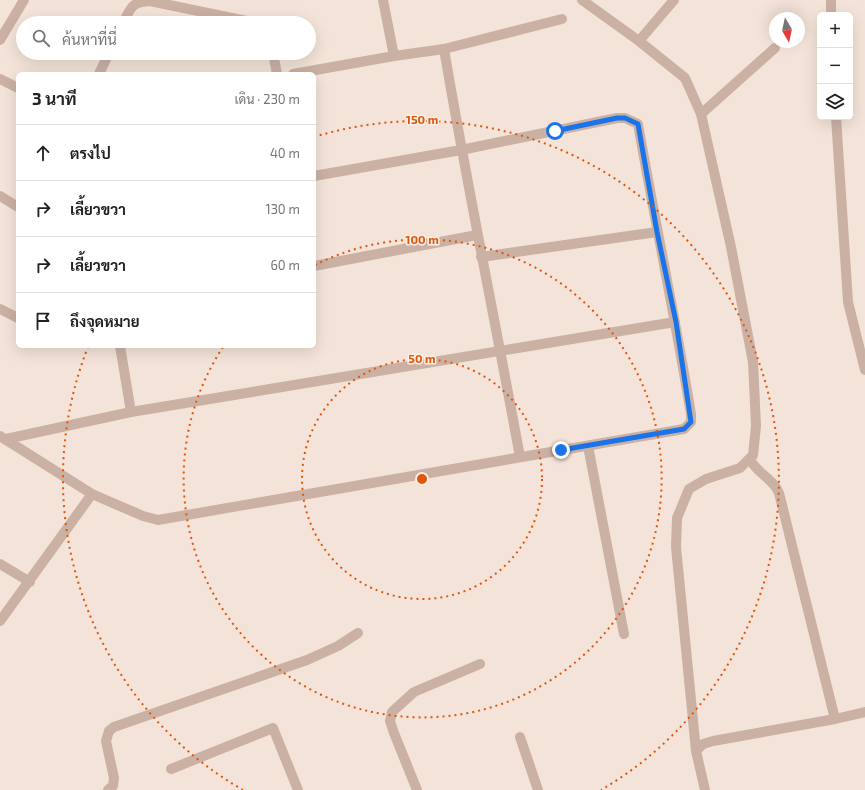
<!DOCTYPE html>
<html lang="th">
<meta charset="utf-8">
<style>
:root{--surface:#fff;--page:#f2f2f2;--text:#202124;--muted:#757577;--line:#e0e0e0}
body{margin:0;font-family:"Exo 2",Sarabun,sans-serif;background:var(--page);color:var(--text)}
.controls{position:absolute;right:12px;top:12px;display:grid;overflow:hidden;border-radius:6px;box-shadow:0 4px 16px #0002}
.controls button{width:36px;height:36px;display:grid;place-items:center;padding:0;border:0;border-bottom:1px solid var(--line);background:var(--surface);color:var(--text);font:20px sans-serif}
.compass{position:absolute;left:769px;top:12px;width:36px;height:36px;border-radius:50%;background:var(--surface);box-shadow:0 4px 16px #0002;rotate:171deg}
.stop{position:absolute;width:12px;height:12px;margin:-9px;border:3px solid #1a73e8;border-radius:50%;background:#fff}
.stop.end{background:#1a73e8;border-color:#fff;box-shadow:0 1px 4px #0008}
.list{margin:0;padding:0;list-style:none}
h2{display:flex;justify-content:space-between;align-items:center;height:52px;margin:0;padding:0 16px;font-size:17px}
h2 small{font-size:13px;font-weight:400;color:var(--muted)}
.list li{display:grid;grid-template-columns:26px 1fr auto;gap:12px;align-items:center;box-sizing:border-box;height:56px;padding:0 16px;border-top:1px solid var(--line)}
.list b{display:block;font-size:15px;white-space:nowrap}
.list em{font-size:13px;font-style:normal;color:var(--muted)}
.icon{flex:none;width:22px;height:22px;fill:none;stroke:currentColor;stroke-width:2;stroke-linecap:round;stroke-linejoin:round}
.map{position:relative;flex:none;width:865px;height:790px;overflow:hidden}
.search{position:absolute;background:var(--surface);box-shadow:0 4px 16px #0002;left:16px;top:16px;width:300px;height:44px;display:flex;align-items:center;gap:10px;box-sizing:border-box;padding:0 14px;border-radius:22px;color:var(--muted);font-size:15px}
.panel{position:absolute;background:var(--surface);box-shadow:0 4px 16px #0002;left:16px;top:72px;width:300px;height:276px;border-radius:6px}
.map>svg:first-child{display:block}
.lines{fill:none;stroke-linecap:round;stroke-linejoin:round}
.minor{stroke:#cbb1a4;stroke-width:10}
.route{stroke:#1a73e8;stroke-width:5}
.ring{fill:none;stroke:#df570d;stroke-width:2;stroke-dasharray:2 4}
.centre{fill:#df570d;stroke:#faeee5;stroke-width:2}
.ring-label{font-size:12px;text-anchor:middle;font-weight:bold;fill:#df570d;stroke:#faeee5;stroke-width:3;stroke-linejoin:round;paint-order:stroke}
</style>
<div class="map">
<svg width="865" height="790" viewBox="0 0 865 790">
<rect width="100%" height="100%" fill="#f3e3d8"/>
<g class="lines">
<g class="minor">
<path d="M383 0 394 56"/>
<path d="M582 0 639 41 685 78 701 114 731 247 753 362 756 426 753 455 740 468 706 479 689 489 677 518 676 547 696 751"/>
<path d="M831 0V15"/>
<path d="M123 23C131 8 131 2 150 1L257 23"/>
<path d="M0 40 24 0"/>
<path d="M639 41 674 0"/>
<path d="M444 49C467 185 495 320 520 457"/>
<path d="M273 53 277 74"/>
<path d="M99 74 109 53"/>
<path d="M293 74 394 56 444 49 562 19"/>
<path d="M0 79 18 88"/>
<path d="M701 114 775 48"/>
<path d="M836 117 848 302 865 370"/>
<path d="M0 196 18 207"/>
<path d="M481 257 657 232"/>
<path d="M314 266 477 235"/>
<path d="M0 309 18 318"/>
<path d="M120 346 131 412"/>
<path d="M0 436 92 494 143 516 158 520 684 429 691 422V414C675 317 655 221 638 124L625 118H617L461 150 314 176"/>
<path d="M6 439 131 412 675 322"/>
<path d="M588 446 624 634"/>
<path d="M750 459C756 473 773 478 779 493L835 719"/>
<path d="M0 564 30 582"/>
<path d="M0 621 92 494"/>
<path d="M520 737 538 790"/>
<path d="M171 769 273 728 298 790"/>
<path d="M108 790 113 786 114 778 106 741 109 731 114 727 307 660 338 646 358 633"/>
<path d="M417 790 394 733 390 721 392 712 414 692 480 664"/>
<path d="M705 790 696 751 703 744 713 741 835 719 865 712"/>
</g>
</g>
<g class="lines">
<path class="route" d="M555 131 617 118H625L638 124 657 232 676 322 691 422 684 429 561 450"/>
</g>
<g class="ring">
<circle cx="422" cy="479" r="120"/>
<path d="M315 265A239 239 0 1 1 223 347"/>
<path d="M243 790A359 359 0 0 1 88 347M314 137A359 359 0 0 1 601 790"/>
</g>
<circle cx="422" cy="479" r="6" class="centre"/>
<g class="ring-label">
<text x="422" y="124">150 m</text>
<text x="422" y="244">100 m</text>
<text x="422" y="363">50 m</text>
</g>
</svg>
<div class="controls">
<button>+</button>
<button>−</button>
<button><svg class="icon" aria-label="layers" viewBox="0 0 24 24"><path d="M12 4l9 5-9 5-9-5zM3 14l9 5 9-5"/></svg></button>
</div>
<svg class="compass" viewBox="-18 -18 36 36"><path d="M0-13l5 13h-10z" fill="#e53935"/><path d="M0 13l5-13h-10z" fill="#757577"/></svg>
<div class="stop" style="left:555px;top:131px"></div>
<div class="stop end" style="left:561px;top:450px"></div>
<div class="search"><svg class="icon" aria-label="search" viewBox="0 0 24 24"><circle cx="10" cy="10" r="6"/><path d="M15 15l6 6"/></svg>ค้นหาที่นี่</div>
<section class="panel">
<h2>3 นาที<small>เดิน · 230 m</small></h2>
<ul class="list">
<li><svg class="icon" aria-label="ahead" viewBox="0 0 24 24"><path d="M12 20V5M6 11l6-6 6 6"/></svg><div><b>ตรงไป</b></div><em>40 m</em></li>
<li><svg class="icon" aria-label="right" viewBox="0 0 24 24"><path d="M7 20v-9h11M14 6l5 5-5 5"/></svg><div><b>เลี้ยวขวา</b></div><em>130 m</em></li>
<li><svg class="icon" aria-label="right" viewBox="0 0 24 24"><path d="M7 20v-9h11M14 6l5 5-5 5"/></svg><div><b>เลี้ยวขวา</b></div><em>60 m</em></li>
<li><svg class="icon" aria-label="arrive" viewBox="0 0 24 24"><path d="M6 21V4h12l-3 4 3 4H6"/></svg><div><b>ถึงจุดหมาย</b></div></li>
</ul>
</section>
</div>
